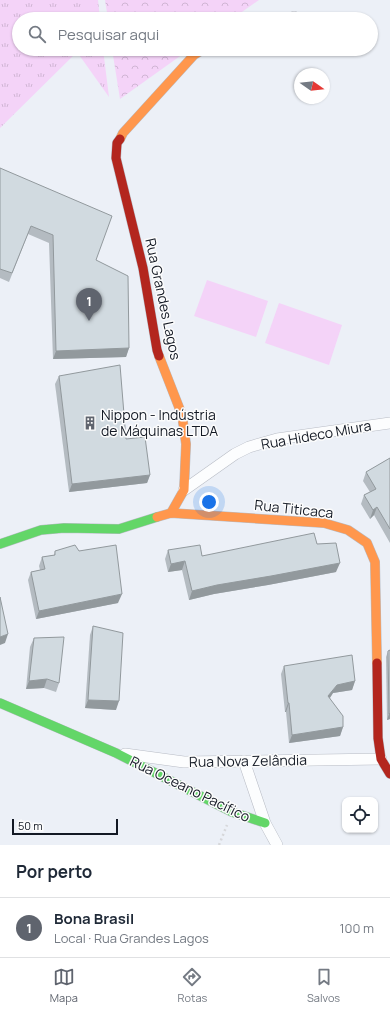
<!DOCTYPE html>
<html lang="pt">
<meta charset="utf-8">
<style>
:root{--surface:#fff;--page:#f2f2f3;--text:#1f2937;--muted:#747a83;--line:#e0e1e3;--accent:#5f646e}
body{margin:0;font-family:Manrope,sans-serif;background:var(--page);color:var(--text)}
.controls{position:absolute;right:12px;bottom:12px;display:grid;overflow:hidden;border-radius:8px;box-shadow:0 1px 3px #0004}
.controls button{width:36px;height:36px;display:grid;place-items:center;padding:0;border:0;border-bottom:1px solid var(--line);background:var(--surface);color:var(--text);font:20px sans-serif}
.compass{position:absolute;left:294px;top:68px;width:36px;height:36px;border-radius:50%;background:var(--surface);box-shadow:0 1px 3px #0004;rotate:104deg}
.scale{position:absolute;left:12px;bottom:10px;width:106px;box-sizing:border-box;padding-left:4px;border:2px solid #131924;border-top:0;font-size:11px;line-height:14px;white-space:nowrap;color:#131924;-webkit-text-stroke:3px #fcfcfc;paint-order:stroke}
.you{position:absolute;left:209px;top:502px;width:14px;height:14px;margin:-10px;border:3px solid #fff;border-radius:50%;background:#1a73e8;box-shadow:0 0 0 6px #1a73e833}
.badge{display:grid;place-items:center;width:26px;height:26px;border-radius:50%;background:var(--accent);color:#fff;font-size:13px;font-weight:700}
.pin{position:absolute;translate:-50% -33px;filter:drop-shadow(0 1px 2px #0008)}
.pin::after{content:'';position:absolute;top:21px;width:14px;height:12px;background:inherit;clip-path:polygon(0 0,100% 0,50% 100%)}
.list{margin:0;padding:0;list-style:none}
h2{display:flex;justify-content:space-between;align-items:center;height:52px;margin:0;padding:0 16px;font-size:17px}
h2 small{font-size:13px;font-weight:400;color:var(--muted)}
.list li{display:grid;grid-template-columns:26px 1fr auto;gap:12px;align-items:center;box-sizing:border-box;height:60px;padding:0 16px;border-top:1px solid var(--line)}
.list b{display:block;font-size:15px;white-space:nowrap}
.list p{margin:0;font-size:13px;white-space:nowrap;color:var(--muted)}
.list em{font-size:13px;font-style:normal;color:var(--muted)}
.icon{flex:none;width:22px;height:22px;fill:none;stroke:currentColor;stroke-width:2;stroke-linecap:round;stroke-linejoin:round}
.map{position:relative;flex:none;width:390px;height:845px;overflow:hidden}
.search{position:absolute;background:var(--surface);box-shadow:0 1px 3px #0004;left:12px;right:12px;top:12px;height:44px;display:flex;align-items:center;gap:10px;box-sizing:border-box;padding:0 14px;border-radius:22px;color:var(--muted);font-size:15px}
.sheet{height:112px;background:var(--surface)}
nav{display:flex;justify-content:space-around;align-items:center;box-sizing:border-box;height:56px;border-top:1px solid var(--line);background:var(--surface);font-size:11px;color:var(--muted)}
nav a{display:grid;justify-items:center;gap:2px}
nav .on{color:var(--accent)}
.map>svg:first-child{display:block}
.grass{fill:url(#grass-tufts)}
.forest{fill:url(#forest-crowns)}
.pitch{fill:#f4d3f8}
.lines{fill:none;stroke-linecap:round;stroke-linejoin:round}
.street-casing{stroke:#b8bcc5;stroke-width:12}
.fast-casing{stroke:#b8bcc5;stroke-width:10}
.slow-casing{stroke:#b8bcc5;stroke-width:10}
.jam-casing{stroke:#b8bcc5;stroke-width:10}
.path{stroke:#d6d7da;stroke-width:2.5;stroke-dasharray:2 3;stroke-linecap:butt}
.street{stroke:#fcfdfe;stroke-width:11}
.fast{stroke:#63d668;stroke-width:9}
.slow{stroke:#ff974d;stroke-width:9}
.jam{stroke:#b3261e;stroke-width:9}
.wall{fill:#b4bbc1}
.shaded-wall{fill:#92999d}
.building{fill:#d1dae0;stroke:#92999d}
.labels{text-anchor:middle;stroke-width:3;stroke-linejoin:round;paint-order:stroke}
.street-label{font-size:14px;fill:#131924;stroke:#fcfcfc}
.poi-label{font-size:14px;fill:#131924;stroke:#fcfcfc;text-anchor:start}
</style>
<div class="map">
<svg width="390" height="845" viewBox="0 0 390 845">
<defs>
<pattern id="grass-tufts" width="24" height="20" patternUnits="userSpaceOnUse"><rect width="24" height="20" fill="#f4d3f8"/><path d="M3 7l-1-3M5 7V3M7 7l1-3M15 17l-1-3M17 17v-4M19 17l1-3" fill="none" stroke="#d0b5d4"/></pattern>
<pattern id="forest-crowns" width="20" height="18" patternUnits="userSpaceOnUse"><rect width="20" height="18" fill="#f4d3f8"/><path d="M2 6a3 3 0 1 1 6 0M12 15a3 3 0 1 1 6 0" fill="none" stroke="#d0b5d4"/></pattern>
</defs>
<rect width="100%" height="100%" fill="#ecf0f7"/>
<path class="grass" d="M0 0H98L100 19H19V49H103L109 97 77 52 0 128Z"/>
<g class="forest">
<path d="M105 0H259L232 19H108Z"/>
<path d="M112 49H190L120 99Z"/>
</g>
<g class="pitch">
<path d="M207 280 268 301 256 337 194 316Z"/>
<path d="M279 303 342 325 329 365 265 343Z"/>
</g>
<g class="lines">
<g class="street-casing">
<g id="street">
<path d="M290 19 294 17"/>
<path d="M184 490 235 454 249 447 277 439 390 423"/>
<path d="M125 754 184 762 381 759"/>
<path d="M244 761 265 823 277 845"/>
</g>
</g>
<g class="fast-casing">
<g id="fast">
<path d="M0 544 41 530 64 528 119 529 157 517"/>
<path d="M0 703 116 753 232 812 265 823"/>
</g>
</g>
<g class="slow-casing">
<g id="slow">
<path d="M120 139 123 133 194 55 204 49"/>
<path d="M159 356 182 415 186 444 184 490 171 513"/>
<path d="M157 517 171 513 324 523 348 530 367 543 375 562 377 663"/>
</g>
</g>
<g class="jam-casing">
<g id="jam">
<path d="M120 139 117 143 116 158 143 268 157 350 159 356"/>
<path d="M377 663 378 738 381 759 390 774"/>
</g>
</g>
<path class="path" d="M219 845 227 825"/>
<use href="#street" class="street"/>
<use href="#fast" class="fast"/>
<use href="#slow" class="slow"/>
<use href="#jam" class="jam"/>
</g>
<g class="wall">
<path d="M0 168 96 260 129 348 126 357 53 359 49 243 28 234 9 282 0 278Z"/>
<path d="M59 376 126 439 150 475 147 483 69 492 55 384Z"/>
<path d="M390 458V543L374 515 370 519 361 504 364 495 370 492 363 481 366 472Z"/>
<path d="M317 544 336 572 268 585 214 594 189 600 182 570 168 572 165 559 168 550 202 556Z"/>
<path d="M55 551H79L118 603 36 619 28 580 31 572 40 570 39 566 42 557 54 555Z"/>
<path d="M93 626 116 710 85 708 90 635Z"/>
<path d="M34 638 59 683 56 692 44 688 26 689 30 647Z"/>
<path d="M390 650V719L387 720 386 657 388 651Z"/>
<path d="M284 666 355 681 352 690 333 693 330 698 343 727 340 736 289 743 286 712H285L281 674Z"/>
</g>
<g class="shaded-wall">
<path d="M129 348 126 357 53 359 56 351Z"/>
<path d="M150 475 147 483 69 492 72 484Z"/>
<path d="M377 507 374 515 370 519 373 510Z"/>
<path d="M185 561 182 570 168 572 171 564Z"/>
<path d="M340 563 336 572 268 585 214 594 189 600 192 591 217 585Z"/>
<path d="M122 594 118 603 36 619 39 611Z"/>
<path d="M8 634 5 643 0 645V637Z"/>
<path d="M47 679 44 688 26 689 29 681Z"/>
<path d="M355 681 352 690 333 693 325 705 328 696 337 685Z"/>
<path d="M88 700 119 701 116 710 85 708Z"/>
<path d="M288 703H289L286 712H285Z"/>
<path d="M390 713V719L387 720 389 714Z"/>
<path d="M343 727 340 736 289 743 292 735Z"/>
</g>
<g class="building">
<path d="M0 168 112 216 96 260 128 276 129 348 56 351 53 235 31 226 12 273 0 269Z"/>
<path d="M120 365 126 439 145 437 150 475 72 484 59 376Z"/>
<path d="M390 458V529L377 507 373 510 364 495 376 489 366 472Z"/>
<path d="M314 533 317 544 336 543 340 563 271 576 217 585 192 591 185 561 171 564 168 550 200 545 202 556Z"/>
<path d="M75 545 79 551 116 545 122 594 39 611 31 572 45 569 42 557 55 555V551Z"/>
<path d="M0 597 8 634 0 637Z"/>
<path d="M93 626 123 633 119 701 88 700Z"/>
<path d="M64 637 59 683 47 679 29 681 34 638Z"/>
<path d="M390 650V713L389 714 388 651Z"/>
<path d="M352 655 355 681 337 685 328 696 343 716V727L292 735 289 703H288L284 666Z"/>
</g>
<defs>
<g id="building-bare" transform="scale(1.08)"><path d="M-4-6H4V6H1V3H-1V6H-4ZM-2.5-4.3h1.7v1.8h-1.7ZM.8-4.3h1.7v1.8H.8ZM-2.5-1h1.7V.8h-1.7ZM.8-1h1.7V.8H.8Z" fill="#5f646e" stroke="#fcfcfc" stroke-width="2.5" paint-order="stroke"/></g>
</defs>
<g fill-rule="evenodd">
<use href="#building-bare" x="90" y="423"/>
</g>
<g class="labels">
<g class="street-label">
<text transform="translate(163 299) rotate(78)" y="5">Rua Grandes Lagos</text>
<text transform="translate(316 435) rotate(-10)" y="5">Rua Hideco Miura</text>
<text transform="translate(294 509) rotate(6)" y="5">Rua Titicaca</text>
<text transform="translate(248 761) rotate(-1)" y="5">Rua Nova Zelândia</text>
<text transform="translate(190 789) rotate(26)" y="5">Rua Oceano Pacífico</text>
</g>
<g class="poi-label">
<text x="101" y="420">Nippon - Indústria<tspan x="101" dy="16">de Máquinas LTDA</tspan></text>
</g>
</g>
</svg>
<div class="controls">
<button><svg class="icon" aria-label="locate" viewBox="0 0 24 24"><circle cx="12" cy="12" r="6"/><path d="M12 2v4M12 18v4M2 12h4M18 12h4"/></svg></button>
</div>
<svg class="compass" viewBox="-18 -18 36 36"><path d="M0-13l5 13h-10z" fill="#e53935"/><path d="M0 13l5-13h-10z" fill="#747a83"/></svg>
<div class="scale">50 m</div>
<div class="you"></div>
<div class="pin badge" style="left:89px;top:321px">1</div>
<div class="search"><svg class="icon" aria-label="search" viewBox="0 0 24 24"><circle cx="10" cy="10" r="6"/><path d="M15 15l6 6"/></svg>Pesquisar aqui</div>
</div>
<section class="sheet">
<h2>Por perto<small></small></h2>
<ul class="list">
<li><span class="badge">1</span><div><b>Bona Brasil</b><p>Local · Rua Grandes Lagos</p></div><em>100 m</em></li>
</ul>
</section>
<nav>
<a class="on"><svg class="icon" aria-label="map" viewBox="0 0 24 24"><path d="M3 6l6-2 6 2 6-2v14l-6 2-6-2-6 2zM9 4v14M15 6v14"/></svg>Mapa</a>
<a><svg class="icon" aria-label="directions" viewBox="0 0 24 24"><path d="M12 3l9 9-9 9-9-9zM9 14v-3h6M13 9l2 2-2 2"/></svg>Rotas</a>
<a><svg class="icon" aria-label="saved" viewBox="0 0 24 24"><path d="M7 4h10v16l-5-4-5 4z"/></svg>Salvos</a>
</nav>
